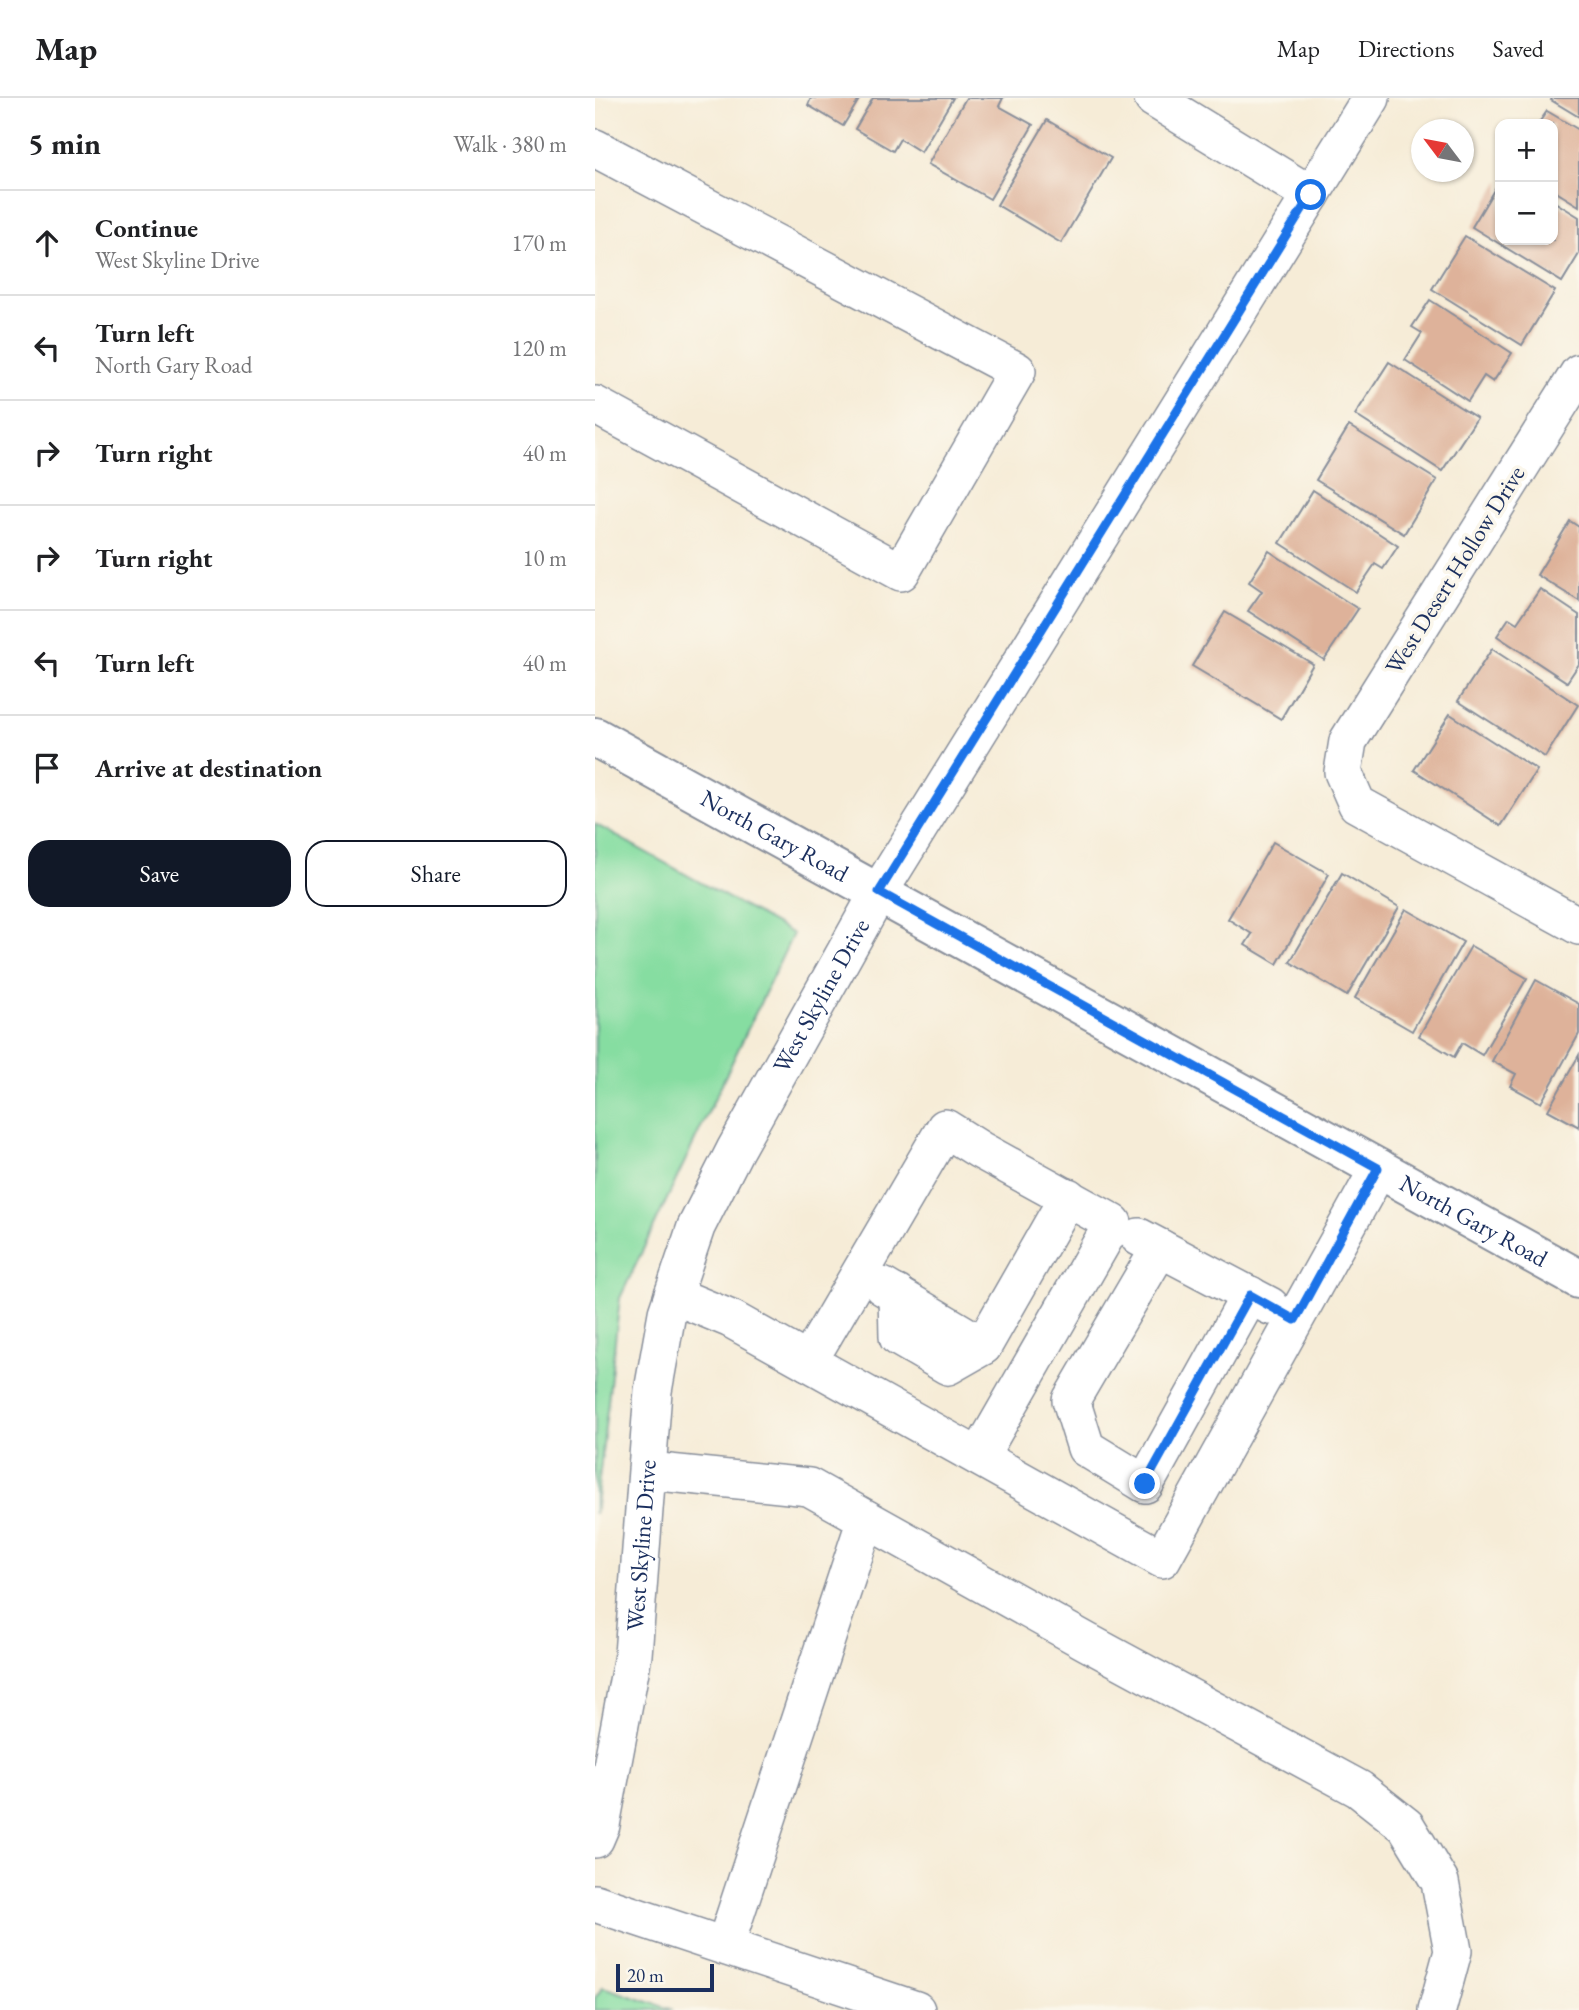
<!DOCTYPE html>
<meta charset="utf-8">
<style>
:root{--surface:#fff;--page:#f2f2f2;--text:#202124;--muted:#757577;--line:#e0e0e0;--accent:#111827}
body{margin:0;font-family:"EB Garamond",serif;background:var(--page);color:var(--text)}
.controls{position:absolute;right:21px;top:21px;display:grid;overflow:hidden;border-radius:14px;box-shadow:0 2px 5px #0004}
.controls button{width:63px;height:63px;display:grid;place-items:center;padding:0;border:0;border-bottom:2px solid var(--line);background:var(--surface);color:var(--text);font:35px sans-serif}
.compass{position:absolute;left:816px;top:21px;width:63px;height:63px;border-radius:50%;background:var(--surface);box-shadow:0 2px 5px #0004;rotate:302deg}
.scale{position:absolute;left:21px;bottom:18px;width:98px;box-sizing:border-box;padding-left:7px;border:4px solid #1b2f5e;border-top:0;font-size:19px;line-height:24px;white-space:nowrap;color:#1b2f5e;-webkit-text-stroke:5px #fbf7ec;paint-order:stroke}
.stop{position:absolute;width:21px;height:21px;margin:-16px;border:5px solid #1a73e8;border-radius:50%;background:#fff}
.stop.end{background:#1a73e8;border-color:#fff;box-shadow:0 2px 7px #0008}
.list{margin:0;padding:0;list-style:none}
h2{display:flex;justify-content:space-between;align-items:center;height:91px;margin:0;padding:0 28px;font-size:30px}
h2 small{font-size:23px;font-weight:400;color:var(--muted)}
.list li{display:grid;grid-template-columns:46px 1fr auto;gap:21px;align-items:center;box-sizing:border-box;height:105px;padding:0 28px;border-top:2px solid var(--line)}
.list b{display:block;font-size:26px;white-space:nowrap}
.list p{margin:0;font-size:23px;white-space:nowrap;color:var(--muted)}
.list em{font-size:23px;font-style:normal;color:var(--muted)}
.actions{display:flex;gap:14px;padding:21px 28px}
.actions a{flex:1;padding:16px 0;border:2px solid var(--accent);border-radius:21px;text-align:center;font-size:24px;color:var(--accent)}
.actions .main{background:var(--accent);color:#fff}
.icon{flex:none;width:38px;height:38px;fill:none;stroke:currentColor;stroke-width:2;stroke-linecap:round;stroke-linejoin:round}
.map{position:relative;flex:none;width:984px;height:1912px;overflow:hidden}
header{display:flex;align-items:center;gap:42px;box-sizing:border-box;height:98px;padding:0 35px;background:var(--surface);border-bottom:2px solid var(--line)}
header strong{font-size:33px}
nav{display:flex;gap:38px;margin-inline-start:auto;font-size:24px}
main{display:flex}
aside{flex:1;background:var(--surface)}
.map>svg:first-child{display:block}
.green{fill:#86dda1;stroke:#508680;stroke-width:2}
.building{fill:#deb29a}
.lines{fill:none;stroke-linecap:round;stroke-linejoin:round}
.minor-casing{stroke:#888e9a;stroke-width:40}
.major-casing{stroke:#888e9a;stroke-width:42}
.minor{stroke:#fff;stroke-width:37}
.major{stroke:#fff;stroke-width:38}
.route{stroke:#1a73e8;stroke-width:9}
.labels{text-anchor:middle;stroke-width:7;stroke-linejoin:round;paint-order:stroke}
.street-label{font-size:24px;fill:#1b2f5e;stroke:#fbf7ec}
</style>
<header>
<strong>Map</strong>
<nav><a>Map</a><a>Directions</a><a>Saved</a></nav>
</header>
<main>
<aside>
<h2>5 min<small>Walk · 380 m</small></h2>
<ul class="list">
<li><svg class="icon" aria-label="ahead" viewBox="0 0 24 24"><path d="M12 20V5M6 11l6-6 6 6"/></svg><div><b>Continue</b><p>West Skyline Drive</p></div><em>170 m</em></li>
<li><svg class="icon" aria-label="left" viewBox="0 0 24 24"><path d="M17 20v-9H6M10 6l-5 5 5 5"/></svg><div><b>Turn left</b><p>North Gary Road</p></div><em>120 m</em></li>
<li><svg class="icon" aria-label="right" viewBox="0 0 24 24"><path d="M7 20v-9h11M14 6l5 5-5 5"/></svg><div><b>Turn right</b></div><em>40 m</em></li>
<li><svg class="icon" aria-label="right" viewBox="0 0 24 24"><path d="M7 20v-9h11M14 6l5 5-5 5"/></svg><div><b>Turn right</b></div><em>10 m</em></li>
<li><svg class="icon" aria-label="left" viewBox="0 0 24 24"><path d="M17 20v-9H6M10 6l-5 5 5 5"/></svg><div><b>Turn left</b></div><em>40 m</em></li>
<li><svg class="icon" aria-label="arrive" viewBox="0 0 24 24"><path d="M6 21V4h12l-3 4 3 4H6"/></svg><div><b>Arrive at destination</b></div></li>
</ul>
<div class="actions"><a class="main">Save</a><a>Share</a></div>
</aside>
<div class="map">
<svg width="984" height="1912" viewBox="0 0 984 1912">
<rect width="100%" height="100%" fill="#fbf7ec"/>
<filter id="ink" filterUnits="userSpaceOnUse"><feTurbulence type="fractalNoise" baseFrequency=".0143" numOctaves="2"/><feDisplacementMap in="SourceGraphic" scale="14" xChannelSelector="R" yChannelSelector="G"/><feConvolveMatrix kernelMatrix="1 2 1 2 8 2 1 2 1" color-interpolation-filters="sRGB"/></filter>
<filter id="wash" filterUnits="userSpaceOnUse"><feTurbulence type="fractalNoise" baseFrequency=".00686" numOctaves="4" result="noise"/><feDisplacementMap in="SourceGraphic" scale="28" xChannelSelector="R" yChannelSelector="G"/><feGaussianBlur stdDeviation="1.57" result="paint"/><feColorMatrix in="noise" values="0 0 0 0 0 0 0 0 0 0 0 0 0 0 0 0 0 1.4 0 .05"/><feComposite in="paint" operator="in"/></filter>
<g filter="url(#wash)">
<rect width="100%" height="100%" fill="#f6ecd7"/>
<g class="green">
<path d="M0 726 198 836 25 1200 0 1416Z"/>
<path d="M8 1889 78 1912H0V1900Z"/>
</g>
<g id="blocks">
<g class="building">
<path d="M216 0H265L248 28 213 7Z"/>
<path d="M278 0H358L326 54 305 41 298 53 260 31Z"/>
<path d="M371 0H408L404 8 438 27 395 101 333 66Z"/>
<path d="M957 0H984V19L956 2Z"/>
<path d="M952 13 984 32V108L958 92V26H943Z"/>
<path d="M452 22 516 60 466 145 402 107Z"/>
<path d="M905 82V142H958V103L984 119V156L967 184 877 129Z"/>
<path d="M870 138 960 193 927 247 837 191Z"/>
<path d="M835 202 917 255 898 284 889 278 873 303 810 262 827 235 817 229Z"/>
<path d="M794 264 882 320 847 373 760 317Z"/>
<path d="M754 328 842 382 809 436 721 382Z"/>
<path d="M718 392 803 448 788 471 780 466 761 494 685 445Z"/>
<path d="M975 423 984 429V503L942 477Z"/>
<path d="M674 453 763 511 729 562 653 513 667 493 654 484Z"/>
<path d="M945 491 984 517V566L972 584 902 538 914 520 922 525Z"/>
<path d="M630 514 718 566 686 621 597 568Z"/>
<path d="M897 551 983 607 950 659 863 603Z"/>
<path d="M855 616 942 672 906 728 819 672Z"/>
<path d="M678 744 734 776 682 866 650 847 657 836 633 821Z"/>
<path d="M747 775 804 809 752 898 695 864Z"/>
<path d="M811 811 868 844 817 933 760 900Z"/>
<path d="M876 848 932 880 887 957 867 945 859 959 824 938Z"/>
<path d="M941 882 984 906V936L946 1005 915 988 921 976 897 963Z"/>
<path d="M984 957V1029L953 1012Z"/>
</g>
</g>
</g>
<g filter="url(#ink)">
<use href="#blocks" fill-opacity="0" stroke="#888e9a" stroke-width="2"/>
<g class="lines">
<g class="minor-casing">
<g id="minor">
<path d="M558 0 716 97"/>
<path d="M0 50 422 273 306 474 0 307"/>
<path d="M984 275 753 643 748 674 762 706 984 828"/>
<path d="M544 1139 675 1208"/>
<path d="M565 1150 476 1302 491 1350 550 1386 655 1197"/>
<path d="M287 1188 388 1248"/>
<path d="M302 1196 303 1239 353 1268 388 1248 473 1099"/>
<path d="M78 1197 136 1221 567 1461 784 1070"/>
<path d="M213 1264 350 1030 385 1052 518 1125 384 1359"/>
<path d="M54 1373 214 1389 492 1544 764 1691 811 1728 845 1784 858 1853 842 1912"/>
<path id="s1" d="M0 1741 6 1727 38 1557 58 1293 72 1215 101 1129 140 1052 284 794 776 0"/>
<path d="M0 1805 321 1912"/>
<path d="M130 1848 271 1421"/>
</g>
</g>
<g class="major-casing">
<g id="major">
<path id="s2" d="M0 639 984 1181"/>
</g>
</g>
<use href="#minor" class="minor"/>
<use href="#major" class="major"/>
</g>
</g>
<g class="lines" filter="url(#ink)">
<path class="route" d="M550 1386 655 1197 700 1222 783 1070 284 794 716 97"/>
</g>
<g class="labels">
<g class="street-label">
<text transform="translate(860 472) rotate(-58)" y="8">West Desert Hollow Drive</text>
<text dy="8" stroke="none"><textPath href="#s2" startOffset="205">North Gary Road</textPath></text>
<text dy="8" stroke="none"><textPath href="#s1" startOffset="886">West Skyline Drive</textPath></text>
<text dy="8" stroke="none"><textPath href="#s2" startOffset="1003">North Gary Road</textPath></text>
<text dy="8" stroke="none"><textPath href="#s1" startOffset="298">West Skyline Drive</textPath></text>
</g>
</g>
</svg>
<div class="controls">
<button>+</button>
<button>−</button>
</div>
<svg class="compass" viewBox="-18 -18 36 36"><path d="M0-13l5 13h-10z" fill="#e53935"/><path d="M0 13l5-13h-10z" fill="#757577"/></svg>
<div class="scale">20 m</div>
<div class="stop" style="left:716px;top:97px"></div>
<div class="stop end" style="left:550px;top:1386px"></div>
</div>
</main>
